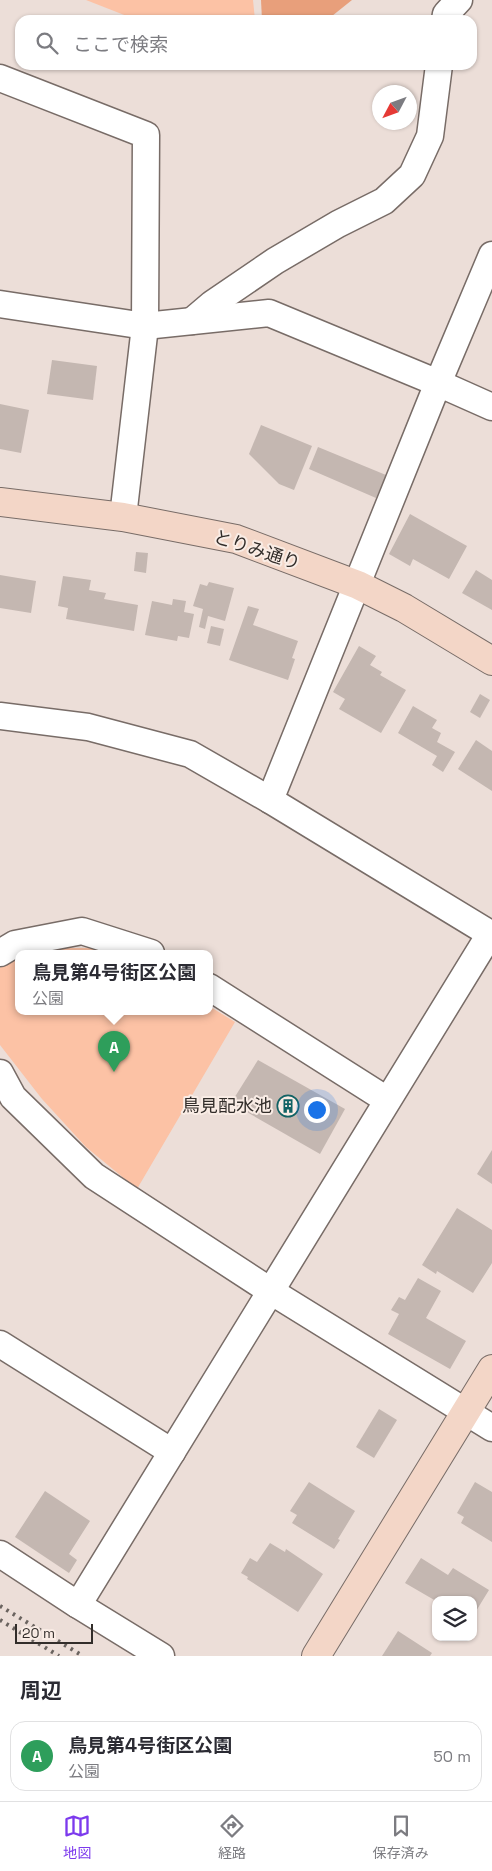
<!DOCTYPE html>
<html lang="ja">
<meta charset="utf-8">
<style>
:root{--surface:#fff;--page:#f7f7f7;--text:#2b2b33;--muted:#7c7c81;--line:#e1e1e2;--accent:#7c3aed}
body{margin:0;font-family:"Space Grotesk","Noto Sans JP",sans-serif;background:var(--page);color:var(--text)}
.controls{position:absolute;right:15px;bottom:15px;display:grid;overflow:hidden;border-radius:10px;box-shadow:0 1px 4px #0004}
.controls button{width:45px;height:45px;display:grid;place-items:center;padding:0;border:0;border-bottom:1px solid var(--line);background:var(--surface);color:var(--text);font:25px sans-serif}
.compass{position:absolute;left:372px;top:85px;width:45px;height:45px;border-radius:50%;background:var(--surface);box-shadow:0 1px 4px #0004;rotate:229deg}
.scale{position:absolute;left:15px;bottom:12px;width:78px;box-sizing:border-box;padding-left:5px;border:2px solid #322d2a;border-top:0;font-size:14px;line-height:18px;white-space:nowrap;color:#322d2a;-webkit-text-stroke:4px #f9ece5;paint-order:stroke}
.you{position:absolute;left:316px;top:1109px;width:18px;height:18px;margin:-12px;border:4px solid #fff;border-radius:50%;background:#1a73e8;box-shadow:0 0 0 8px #1a73e833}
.badge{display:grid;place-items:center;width:32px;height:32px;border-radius:50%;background:var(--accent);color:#fff;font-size:16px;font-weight:700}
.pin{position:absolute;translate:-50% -41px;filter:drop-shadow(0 1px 2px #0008)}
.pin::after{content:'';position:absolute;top:26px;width:18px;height:15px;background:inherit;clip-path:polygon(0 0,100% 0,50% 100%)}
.popup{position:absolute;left:15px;top:950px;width:198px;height:65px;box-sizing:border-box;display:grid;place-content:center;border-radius:10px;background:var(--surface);filter:drop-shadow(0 1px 4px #0005);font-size:16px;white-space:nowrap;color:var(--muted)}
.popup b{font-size:19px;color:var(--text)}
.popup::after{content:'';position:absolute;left:50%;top:100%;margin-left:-10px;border:10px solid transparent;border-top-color:var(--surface)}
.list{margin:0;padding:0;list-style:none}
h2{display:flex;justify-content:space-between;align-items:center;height:65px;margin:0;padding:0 20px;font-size:21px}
h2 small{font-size:16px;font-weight:400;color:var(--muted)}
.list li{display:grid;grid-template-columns:32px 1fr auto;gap:15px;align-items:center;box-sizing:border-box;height:70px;margin:0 10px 10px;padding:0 10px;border:1px solid var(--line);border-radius:15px}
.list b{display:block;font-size:19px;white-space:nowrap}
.list p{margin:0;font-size:16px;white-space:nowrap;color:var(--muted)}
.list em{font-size:16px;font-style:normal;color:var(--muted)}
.icon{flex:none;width:28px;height:28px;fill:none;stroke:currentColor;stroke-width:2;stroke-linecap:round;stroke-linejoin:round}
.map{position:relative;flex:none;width:492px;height:1656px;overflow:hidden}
.search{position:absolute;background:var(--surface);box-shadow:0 1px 4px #0004;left:15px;right:15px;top:15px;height:55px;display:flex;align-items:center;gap:12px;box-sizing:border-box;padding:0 18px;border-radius:15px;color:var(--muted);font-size:19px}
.sheet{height:145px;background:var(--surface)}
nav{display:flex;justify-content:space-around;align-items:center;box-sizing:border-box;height:70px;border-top:1px solid var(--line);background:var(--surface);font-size:14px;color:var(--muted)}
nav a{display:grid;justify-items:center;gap:2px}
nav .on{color:var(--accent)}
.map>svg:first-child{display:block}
.green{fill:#fcc2a5}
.forest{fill:#e89f7b}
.building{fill:#c4b7b1}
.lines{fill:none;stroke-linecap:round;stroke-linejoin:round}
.street-casing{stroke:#786c67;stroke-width:29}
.secondary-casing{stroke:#786c67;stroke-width:30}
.street{stroke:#fff;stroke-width:26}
.secondary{stroke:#f3d6c7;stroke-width:28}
.rail{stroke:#6a635f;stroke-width:4;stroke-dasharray:2.5 5;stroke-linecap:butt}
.labels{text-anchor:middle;stroke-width:4;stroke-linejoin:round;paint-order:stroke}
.street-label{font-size:18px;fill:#322d2a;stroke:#f9ece5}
.poi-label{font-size:18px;fill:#322d2a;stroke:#f9ece5;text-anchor:end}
</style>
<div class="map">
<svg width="492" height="1656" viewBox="0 0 492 1656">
<rect width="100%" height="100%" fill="#ecded8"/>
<g class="green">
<path d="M86 0H253L255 20H137Z"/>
<path d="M53 948H95L114 953H33Z"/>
<path d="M19 957V1011H209V1006L235 1022 137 1189 86 1147 42 1099 0 1045V968Z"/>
</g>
<path class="forest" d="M261 0H352L327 20H262Z"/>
<g class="building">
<path d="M52 360 97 366 93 400 47 394Z"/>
<path d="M0 404 29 410 21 453 0 449Z"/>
<path d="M261 425 312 446 294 490 279 484 249 454Z"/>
<path d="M318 447 386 475 376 498 309 469Z"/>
<path d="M410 514 467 546 449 579 413 559 410 566 389 554Z"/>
<path d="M136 552 148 553 146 573 134 571Z"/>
<path d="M476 570 492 580V610L462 593Z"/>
<path d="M0 575 36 581 31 613 0 608Z"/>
<path d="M63 576 91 580 89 590 106 593 104 599 138 605 134 631 66 619 68 608 58 606Z"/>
<path d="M209 582 234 588 225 621 208 616 205 629 199 627 203 609 193 606 200 584 207 586Z"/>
<path d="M173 599 186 601 184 612 194 614 189 638 178 636 177 641 145 635 152 601 172 605Z"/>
<path d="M248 606 259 609 253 625 298 641 292 658 295 659 288 680 229 660Z"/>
<path d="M211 626 224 629 220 646 207 643Z"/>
<path d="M359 646 376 656 370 665 382 672 380 675 406 690 381 733 339 709 345 699 333 692Z"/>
<path d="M480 694 490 700 480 718 470 712Z"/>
<path d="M413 706 437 720 432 728 441 733 437 742 455 752 443 772 432 765 437 756 398 733Z"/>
<path d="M476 740 492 751V791L458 769Z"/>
<path d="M258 1060 345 1109 320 1154 231 1103Z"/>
<path d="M492 1150V1184L477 1174Z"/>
<path d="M457 1208 492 1230V1263L473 1293 437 1271 436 1274 422 1265Z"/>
<path d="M418 1278 441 1291 426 1318 466 1341 450 1369 388 1334 399 1314 391 1310 399 1297 405 1300Z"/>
<path d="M379 1409 397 1420 374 1458 356 1447Z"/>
<path d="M309 1482 355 1511 338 1539 340 1540 334 1549 292 1523 297 1515 290 1511Z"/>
<path d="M475 1482 492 1492V1542L461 1523 464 1517 457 1513Z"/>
<path d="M45 1491 90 1521 69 1554 77 1560 69 1573 15 1537Z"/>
<path d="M270 1543 285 1552 286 1549 323 1574 298 1612 247 1579 248 1577 241 1573 250 1558 257 1562Z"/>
<path d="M421 1558 448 1575 453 1568 489 1590 473 1616V1600H436V1601L405 1583Z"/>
<path d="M398 1631 432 1653 430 1656H382Z"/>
</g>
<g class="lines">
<g class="street-casing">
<g id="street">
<path d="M445 20 446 14 459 0"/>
<path d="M0 78 146 135 145 326 123 517"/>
<path d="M0 304 145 326 269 313 438 383 492 407"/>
<path d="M192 321 212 304 275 261 338 224 384 201 412 175 430 136 439 65"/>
<path d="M0 716 88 727 190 754 270 800 492 935"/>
<path d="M270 800 438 383 492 255"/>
<path d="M0 953 15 944 82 931 151 953"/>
<path d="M209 987 387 1100"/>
<path d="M0 1073 13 1097 94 1176 272 1292 492 1428"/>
<path d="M0 1344 172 1452"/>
<path d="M0 1554 78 1605 161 1656"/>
<path d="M78 1605 490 934"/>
</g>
</g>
<g class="secondary-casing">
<g id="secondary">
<path d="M0 502 123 517 236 539 358 585 404 608 492 661"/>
<path d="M316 1656 492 1369"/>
</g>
</g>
<use href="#street" class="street"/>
<use href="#secondary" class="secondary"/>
<g class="rail">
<path d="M0 1606 83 1656"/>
<path d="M0 1620 59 1656"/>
</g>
</g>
<defs>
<g id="building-ring" transform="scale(1.125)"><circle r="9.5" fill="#f9ece5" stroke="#106264" stroke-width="1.5"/><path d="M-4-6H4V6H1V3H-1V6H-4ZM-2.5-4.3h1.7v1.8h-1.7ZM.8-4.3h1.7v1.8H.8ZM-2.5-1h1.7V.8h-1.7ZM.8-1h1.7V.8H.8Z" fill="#106264"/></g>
</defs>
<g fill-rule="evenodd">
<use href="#building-ring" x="288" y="1106"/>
</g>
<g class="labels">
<g class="street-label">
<text transform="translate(257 550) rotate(18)" y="6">とりみ通り</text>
</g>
<g class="poi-label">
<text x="272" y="1112">鳥見配水池</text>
</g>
</g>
</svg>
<div class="controls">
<button><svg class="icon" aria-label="layers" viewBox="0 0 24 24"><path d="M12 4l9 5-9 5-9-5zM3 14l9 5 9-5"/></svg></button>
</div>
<svg class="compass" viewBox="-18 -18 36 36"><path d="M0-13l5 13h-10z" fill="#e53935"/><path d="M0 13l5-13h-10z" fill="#7c7c81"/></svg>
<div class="scale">20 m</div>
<div class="you"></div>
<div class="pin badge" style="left:114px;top:1072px;background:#2e9e5b">A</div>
<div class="popup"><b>鳥見第4号街区公園</b>公園</div>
<div class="search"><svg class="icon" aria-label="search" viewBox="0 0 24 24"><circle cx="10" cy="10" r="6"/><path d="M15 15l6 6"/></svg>ここで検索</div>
</div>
<section class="sheet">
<h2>周辺<small></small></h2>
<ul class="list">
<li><span class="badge" style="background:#2e9e5b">A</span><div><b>鳥見第4号街区公園</b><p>公園</p></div><em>50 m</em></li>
</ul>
</section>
<nav>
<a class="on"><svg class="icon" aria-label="map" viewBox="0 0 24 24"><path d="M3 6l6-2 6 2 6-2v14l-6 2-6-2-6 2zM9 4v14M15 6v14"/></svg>地図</a>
<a><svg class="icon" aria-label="directions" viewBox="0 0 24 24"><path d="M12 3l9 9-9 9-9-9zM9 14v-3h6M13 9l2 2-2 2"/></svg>経路</a>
<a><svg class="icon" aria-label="saved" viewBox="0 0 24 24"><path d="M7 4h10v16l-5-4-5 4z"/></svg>保存済み</a>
</nav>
